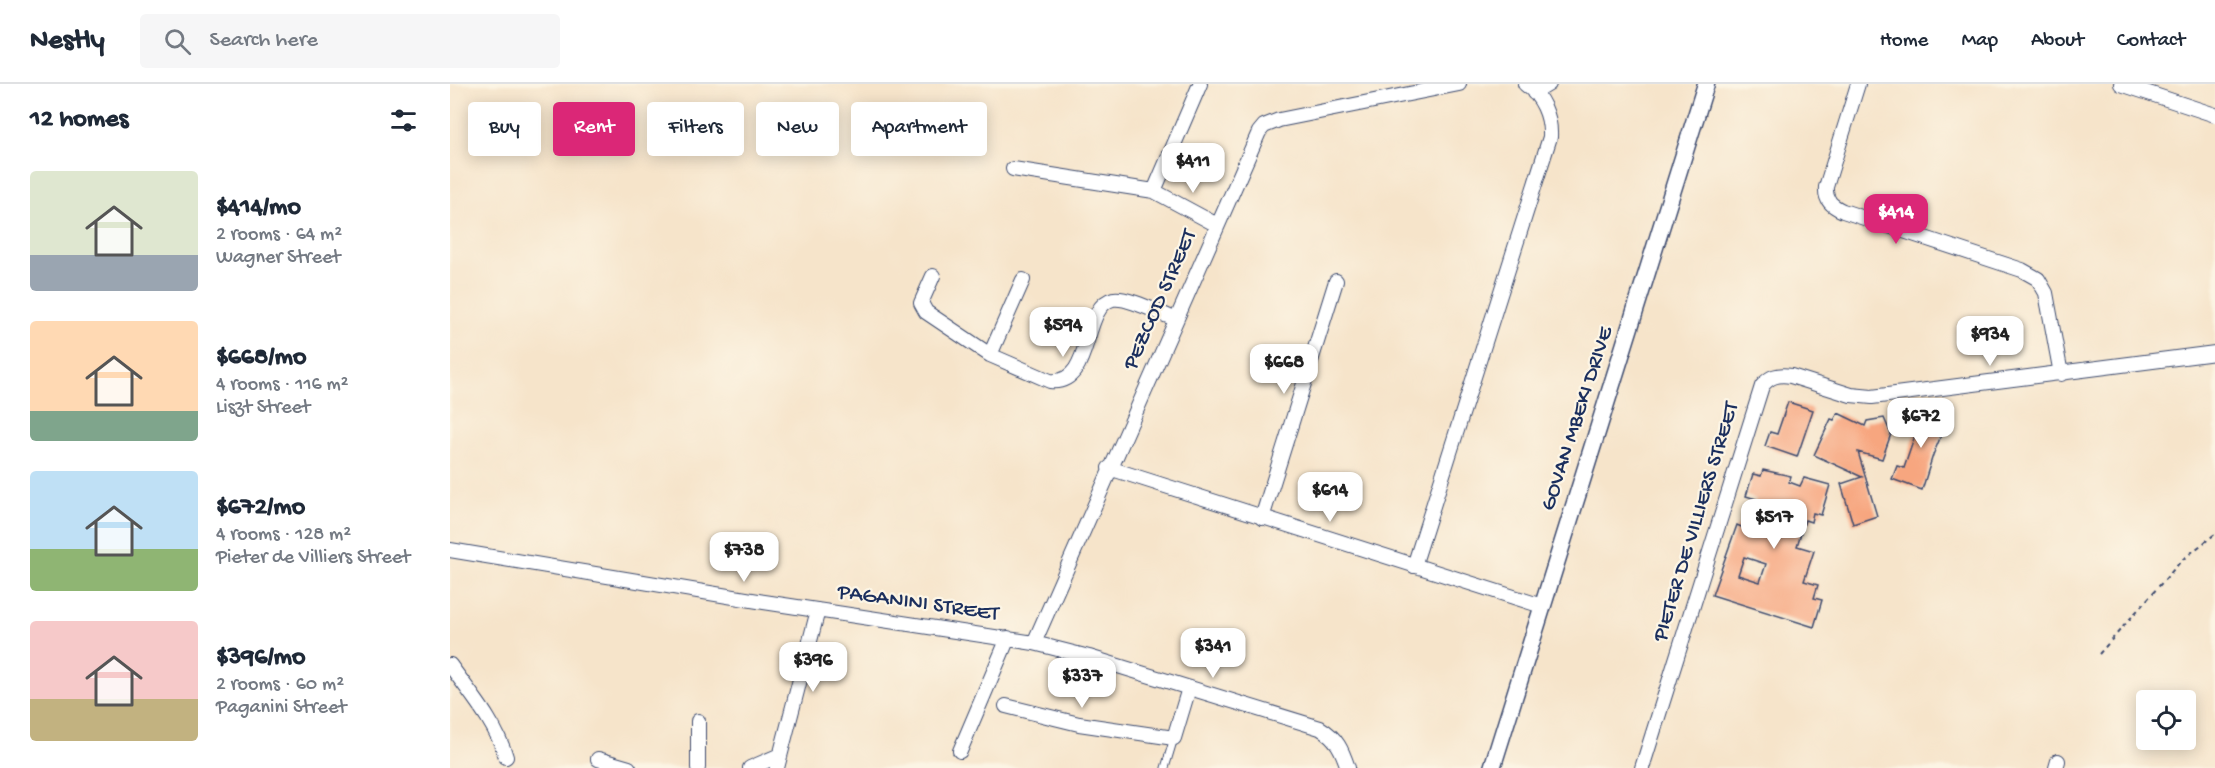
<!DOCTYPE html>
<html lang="en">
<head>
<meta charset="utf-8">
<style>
	:root { --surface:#fff; --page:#f6f6f7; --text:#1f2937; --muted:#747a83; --line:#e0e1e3; --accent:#db2777 }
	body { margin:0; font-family:"Gochi Hand",sans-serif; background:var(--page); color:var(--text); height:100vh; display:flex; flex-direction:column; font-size:22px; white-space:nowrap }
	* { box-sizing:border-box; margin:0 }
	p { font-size:20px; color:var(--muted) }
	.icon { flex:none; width:33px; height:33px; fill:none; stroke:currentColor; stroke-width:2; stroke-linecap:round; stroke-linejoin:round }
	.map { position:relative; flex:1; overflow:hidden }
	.drawer { display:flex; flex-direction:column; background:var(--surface); width:450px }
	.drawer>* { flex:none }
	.banner { position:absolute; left:18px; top:18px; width:570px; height:54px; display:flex; gap:12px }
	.buttons { position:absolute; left:1686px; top:606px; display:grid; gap:12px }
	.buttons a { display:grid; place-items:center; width:60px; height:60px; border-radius:6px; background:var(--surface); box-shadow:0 3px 15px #0003; font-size:30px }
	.price { position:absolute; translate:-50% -51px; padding:0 14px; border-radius:12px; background:#fff; color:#222; font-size:20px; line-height:39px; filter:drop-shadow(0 2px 3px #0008) }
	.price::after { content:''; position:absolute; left:50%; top:36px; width:18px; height:14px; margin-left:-9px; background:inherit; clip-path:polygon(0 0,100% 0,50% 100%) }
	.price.active { background:var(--accent); color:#fff }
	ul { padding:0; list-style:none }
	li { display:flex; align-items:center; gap:18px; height:150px; padding:0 30px }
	li span { display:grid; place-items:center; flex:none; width:168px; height:120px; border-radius:6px; color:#555 }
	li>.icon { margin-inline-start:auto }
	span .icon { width:72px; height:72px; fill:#fffc; stroke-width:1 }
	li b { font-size:26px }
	h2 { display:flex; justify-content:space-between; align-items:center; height:72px; padding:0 30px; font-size:26px }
	.chip { padding:0 21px; border-radius:6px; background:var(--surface); box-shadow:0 3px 15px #0003; font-size:21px; line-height:54px }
	.chip.active { background:var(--accent); color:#fff }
	header { display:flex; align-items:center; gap:36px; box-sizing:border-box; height:84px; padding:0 30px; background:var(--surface); border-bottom:2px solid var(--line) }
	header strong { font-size:28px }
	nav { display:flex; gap:33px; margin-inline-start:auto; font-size:21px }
	.search { width:420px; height:54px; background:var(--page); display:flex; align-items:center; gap:15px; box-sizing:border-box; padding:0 21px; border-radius:6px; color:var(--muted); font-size:22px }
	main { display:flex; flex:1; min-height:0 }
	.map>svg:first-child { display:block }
	.building { fill:#f7a67f; fill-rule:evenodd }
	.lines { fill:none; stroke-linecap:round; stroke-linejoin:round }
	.service-casing { stroke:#3c4a6e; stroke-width:9 }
	.minor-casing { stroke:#3c4a6e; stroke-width:16 }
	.tertiary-casing { stroke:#3c4a6e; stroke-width:19 }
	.path { stroke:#3c4a6e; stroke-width:2; stroke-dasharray:4.5 4.5; stroke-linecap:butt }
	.service { stroke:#fff; stroke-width:7 }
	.minor { stroke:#fff; stroke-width:14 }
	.tertiary { stroke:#fff; stroke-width:16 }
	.labels { text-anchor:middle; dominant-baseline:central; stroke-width:4.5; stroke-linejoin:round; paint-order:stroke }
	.street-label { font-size:22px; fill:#1b2f5e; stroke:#fcf5e5 }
</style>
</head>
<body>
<header>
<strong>Nestly</strong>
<div class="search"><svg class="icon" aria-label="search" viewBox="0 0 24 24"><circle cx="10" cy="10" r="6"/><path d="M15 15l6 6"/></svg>Search here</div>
<nav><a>Home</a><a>Map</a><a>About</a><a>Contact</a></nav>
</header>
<main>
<section class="drawer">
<h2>12 homes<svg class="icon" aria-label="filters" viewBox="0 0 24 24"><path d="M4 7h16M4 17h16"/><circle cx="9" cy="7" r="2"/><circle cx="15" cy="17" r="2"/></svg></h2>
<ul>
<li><span style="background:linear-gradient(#dfe7d0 70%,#9aa5b1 0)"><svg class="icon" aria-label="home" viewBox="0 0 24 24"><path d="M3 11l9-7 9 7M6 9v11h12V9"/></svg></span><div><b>$414/mo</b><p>2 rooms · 64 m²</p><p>Wagner Street</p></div></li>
<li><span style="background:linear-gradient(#ffd9b3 75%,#7fa58c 0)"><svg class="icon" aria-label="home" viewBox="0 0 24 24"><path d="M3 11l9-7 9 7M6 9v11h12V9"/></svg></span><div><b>$668/mo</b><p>4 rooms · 116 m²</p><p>Liszt Street</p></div></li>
<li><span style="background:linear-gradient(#bfe0f5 65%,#8fb573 0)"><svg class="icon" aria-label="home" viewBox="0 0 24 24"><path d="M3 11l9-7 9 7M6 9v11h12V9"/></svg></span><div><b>$672/mo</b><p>4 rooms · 128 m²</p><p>Pieter de Villiers Street</p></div></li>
<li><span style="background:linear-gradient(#f6c9c9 65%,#c2b280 0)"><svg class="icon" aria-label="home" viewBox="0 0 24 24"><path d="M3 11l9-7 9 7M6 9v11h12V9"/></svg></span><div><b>$396/mo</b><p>2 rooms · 60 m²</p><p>Paganini Street</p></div></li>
</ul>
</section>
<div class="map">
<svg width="1765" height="684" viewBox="0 0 1765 684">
	<rect width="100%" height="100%" fill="#fcf5e5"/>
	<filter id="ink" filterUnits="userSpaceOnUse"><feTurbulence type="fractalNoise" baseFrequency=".0167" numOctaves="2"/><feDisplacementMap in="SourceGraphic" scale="12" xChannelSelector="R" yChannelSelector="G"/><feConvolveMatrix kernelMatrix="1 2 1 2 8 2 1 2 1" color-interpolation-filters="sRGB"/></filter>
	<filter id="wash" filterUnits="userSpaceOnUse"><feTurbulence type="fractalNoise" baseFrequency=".008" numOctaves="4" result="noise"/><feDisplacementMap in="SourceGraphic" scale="24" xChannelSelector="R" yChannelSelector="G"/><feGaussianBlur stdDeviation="1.35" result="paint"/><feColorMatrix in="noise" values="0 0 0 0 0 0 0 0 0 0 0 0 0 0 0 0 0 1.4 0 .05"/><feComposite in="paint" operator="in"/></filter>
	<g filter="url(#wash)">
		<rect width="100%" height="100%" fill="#f6e4ca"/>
		<g id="blocks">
			<!-- building -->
			<path class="building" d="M1338,318l25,8 -16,47 -32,-11 5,-14 7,2z
				M1468,324l30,11 -15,36 -11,35 -30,-11 5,-13 7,2 15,-44 -6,-3z
				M1388,329l27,13 2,-5 17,-3 7,16 -9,25 -24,-7 19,64 -24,8 -12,-40 21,-7 -48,-22 17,-36 3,1z
				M1313,386l28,6 -2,6 11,4 4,-8 26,7 -9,30 -8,-2 -2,9 -6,-2 -8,26 17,5 -10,30 14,4 -4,13 8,2 -8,27 -102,-32 25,-70 9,4 10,-30 -10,-3 7,-22 8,2zM1294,473l22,7 -6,18 -22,-7z"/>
		</g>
	</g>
	<g filter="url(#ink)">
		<use href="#blocks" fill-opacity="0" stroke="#3c4a6e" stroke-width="1.5"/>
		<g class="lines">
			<defs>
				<path id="service" d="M715,684l9,-30"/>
				<path id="minor" d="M1408,0l-32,103c-1,14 6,19 17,24l179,59 16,9 8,14 15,81
					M1671,0l94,31
					M1084,9l15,-9
					M563,85l141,22 63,34
					M704,107l46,-107
					M483,192l-12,27 5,9 64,43 60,26c44,5 31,-75 63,-82 14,-3 48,15 62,20
					M540,271l33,-75
					M659,384l433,138
					M812,434l74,-237
					M0,466l314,52 270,41 55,14 231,71c17,10 22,22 28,40
					M964,482l136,-429c1,-21 -8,-41 -25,-53
					M584,559l225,-511 5,-6 15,-6 180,-36
					M0,581c20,28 46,58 56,92
					M556,622l73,18 95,14 15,-50
					M248,637v47
					M510,667l48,-113
					M148,675l31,9
					M300,684l30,-13
					M327,684l41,-158
					M1192,684l120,-382c8,-10 16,-12 29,-10l60,19 21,2 343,-44
					M1606,684l2,-7"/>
				<path id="tertiary" d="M1042,684l214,-684"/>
			</defs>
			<!-- service casing -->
			<use href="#service" class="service-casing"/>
			<!-- minor casing -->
			<use href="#minor" class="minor-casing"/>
			<!-- tertiary casing -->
			<use href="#tertiary" class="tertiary-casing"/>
			<!-- path -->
			<path class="path" d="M1649,570l83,-94 33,-26"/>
			<!-- service -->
			<use href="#service" class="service"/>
			<!-- minor -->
			<use href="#minor" class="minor"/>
			<!-- tertiary -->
			<use href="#tertiary" class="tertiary"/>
		</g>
	</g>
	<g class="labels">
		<!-- street labels -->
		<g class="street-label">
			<text transform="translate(711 216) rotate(-66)">PEZCOD STREET</text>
			<text transform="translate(1128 335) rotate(-72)">GOVAN MBEKI DRIVE</text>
			<text transform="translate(1247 438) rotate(-73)">PIETER DE VILLIERS STREET</text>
			<text transform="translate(468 520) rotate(8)">PAGANINI STREET</text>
		</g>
	</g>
</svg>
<div class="buttons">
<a><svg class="icon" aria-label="locate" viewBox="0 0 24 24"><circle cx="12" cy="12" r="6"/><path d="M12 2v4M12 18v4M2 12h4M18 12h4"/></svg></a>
</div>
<b class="price" style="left:743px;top:110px">$411</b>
<b class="price active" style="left:1446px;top:161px">$414</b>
<b class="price" style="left:613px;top:274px">$594</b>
<b class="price" style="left:1540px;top:283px">$934</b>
<b class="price" style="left:834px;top:311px">$668</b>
<b class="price" style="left:1471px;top:365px">$672</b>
<b class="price" style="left:880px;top:439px">$614</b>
<b class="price" style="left:1324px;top:466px">$517</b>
<b class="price" style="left:294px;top:499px">$738</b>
<b class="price" style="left:763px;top:595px">$341</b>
<b class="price" style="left:363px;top:609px">$396</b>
<b class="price" style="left:632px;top:625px">$337</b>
<div class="banner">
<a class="chip">Buy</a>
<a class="chip active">Rent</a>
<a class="chip">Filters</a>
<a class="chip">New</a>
<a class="chip">Apartment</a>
</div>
</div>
</main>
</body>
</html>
